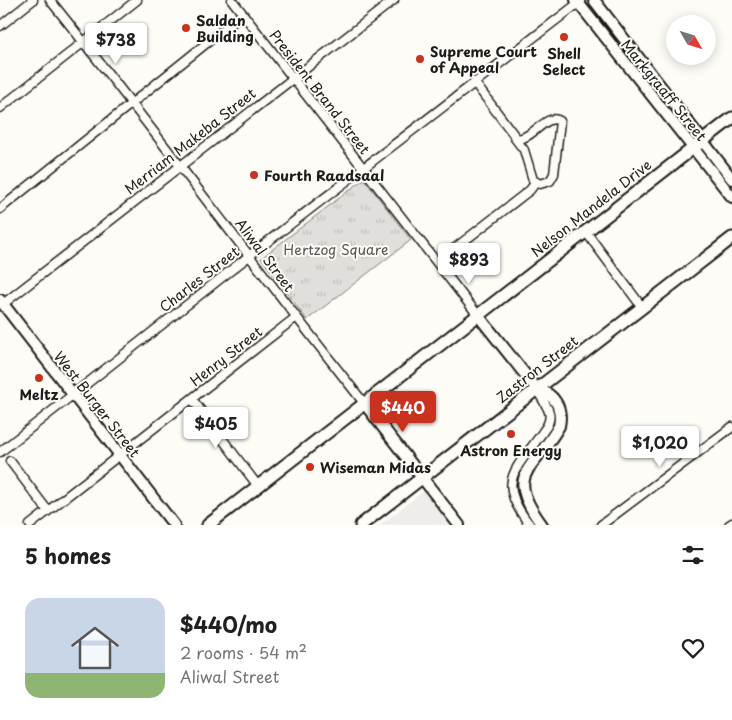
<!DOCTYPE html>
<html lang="en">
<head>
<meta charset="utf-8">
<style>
	:root { --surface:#fff; --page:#f6f6f6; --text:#202124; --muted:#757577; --line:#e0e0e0; --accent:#c8321e }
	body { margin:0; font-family:"Playpen Sans",sans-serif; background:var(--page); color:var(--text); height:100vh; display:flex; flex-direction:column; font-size:19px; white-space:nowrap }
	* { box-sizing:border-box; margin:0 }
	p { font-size:16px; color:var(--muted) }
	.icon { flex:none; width:28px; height:28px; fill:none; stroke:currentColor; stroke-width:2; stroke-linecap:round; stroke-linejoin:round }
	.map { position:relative; height:525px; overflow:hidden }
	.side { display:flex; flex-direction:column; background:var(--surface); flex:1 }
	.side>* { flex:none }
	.needle { width:32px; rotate:129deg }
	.fabs { position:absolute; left:666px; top:15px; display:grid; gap:10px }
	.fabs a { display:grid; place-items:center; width:50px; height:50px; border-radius:50%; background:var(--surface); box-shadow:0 2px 12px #0003; font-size:25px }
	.price { position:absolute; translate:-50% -42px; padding:0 11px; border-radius:5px; background:#fff; color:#222; font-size:16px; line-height:32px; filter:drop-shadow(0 1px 2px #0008) }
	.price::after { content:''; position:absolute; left:50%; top:30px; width:15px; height:11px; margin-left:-8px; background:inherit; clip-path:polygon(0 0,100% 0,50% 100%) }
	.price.current { background:var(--accent); color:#fff }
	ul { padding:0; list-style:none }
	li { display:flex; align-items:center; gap:15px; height:125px; padding:0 25px }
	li+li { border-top:1px solid var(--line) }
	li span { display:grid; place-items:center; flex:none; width:140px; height:100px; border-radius:15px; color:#555 }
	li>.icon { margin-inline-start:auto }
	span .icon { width:60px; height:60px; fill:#fffc; stroke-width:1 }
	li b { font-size:21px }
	h2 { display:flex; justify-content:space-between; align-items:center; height:60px; padding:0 25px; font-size:21px }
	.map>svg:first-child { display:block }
	.built { fill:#eeede9 }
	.park { fill:url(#park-tufts); stroke:#7e7e7c }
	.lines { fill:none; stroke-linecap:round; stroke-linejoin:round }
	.minor-casing { stroke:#1c1c1c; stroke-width:11 }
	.major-casing { stroke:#1c1c1c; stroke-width:14 }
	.highway-casing { stroke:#1c1c1c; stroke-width:15 }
	.minor { stroke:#fdfcf7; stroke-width:8 }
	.major { stroke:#fdfcf7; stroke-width:10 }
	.highway { stroke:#fdfcf7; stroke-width:11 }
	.poi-dot { fill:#c8321e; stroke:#fdfcf7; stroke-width:2 }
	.labels { text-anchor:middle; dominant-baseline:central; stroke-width:4; stroke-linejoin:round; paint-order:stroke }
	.poi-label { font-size:14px; font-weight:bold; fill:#1c1c1c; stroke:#fdfcf7; text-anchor:start }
	.street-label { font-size:14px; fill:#1c1c1c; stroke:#fdfcf7 }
	.park-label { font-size:14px; fill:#575655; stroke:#fdfcf7 }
</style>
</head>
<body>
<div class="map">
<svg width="732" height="525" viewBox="0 0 732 525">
	<defs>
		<pattern id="park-tufts" width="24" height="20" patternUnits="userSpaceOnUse" patternTransform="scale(1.25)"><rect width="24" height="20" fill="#e0dfdb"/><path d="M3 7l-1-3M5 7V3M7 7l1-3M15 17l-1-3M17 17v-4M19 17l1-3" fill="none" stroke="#c0bfbb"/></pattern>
	</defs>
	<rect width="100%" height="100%" fill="#fdfcf7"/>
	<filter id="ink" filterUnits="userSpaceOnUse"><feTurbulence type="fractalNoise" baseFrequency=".02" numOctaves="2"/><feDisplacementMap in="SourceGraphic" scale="10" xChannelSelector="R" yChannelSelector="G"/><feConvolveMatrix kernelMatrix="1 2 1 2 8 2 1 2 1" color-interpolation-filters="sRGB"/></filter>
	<g filter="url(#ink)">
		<!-- built -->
		<path class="built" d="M425,490l27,35h-72z"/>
		<!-- park -->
		<path class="park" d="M364,179l47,61 -104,80 -46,-62z"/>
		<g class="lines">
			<defs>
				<path id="minor" d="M50,0c107,133 208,270 314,403
					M232,0l245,314
					M0,26l33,-26
					M474,82l43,57c16,0 30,-27 43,-18l-6,53 -4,7 -10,3 -7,-4 -9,-30 -10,-13
					M0,108l137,-108
					M0,209l243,-195
					M586,232l56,75
					M437,262l93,-72 6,-8
					M3,304l391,-304
					M192,399l66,87
					M0,452l249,-196 332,-255
					M10,461l38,50
					M30,525l265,-207
					M530,525c-37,-46 -12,-56 14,-95 4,-5 7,-11 5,-18 -2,-7 -9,-16 -13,-24
					M601,525l131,-98
					M729,525l3,-2"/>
				<path id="major" d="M576,0l156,197
					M594,0l138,179
					M0,300l174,225
					M477,314l59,74c18,6 27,19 23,38 -26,46 -56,46 -17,99
					M364,403l95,122"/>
				<path id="highway" d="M208,525l524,-407
					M361,525l371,-287"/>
			</defs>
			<!-- minor casing -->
			<use href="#minor" class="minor-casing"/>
			<!-- major casing -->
			<use href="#major" class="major-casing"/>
			<!-- highway casing -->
			<use href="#highway" class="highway-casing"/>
			<!-- minor -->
			<use href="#minor" class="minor"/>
			<!-- major -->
			<use href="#major" class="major"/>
			<!-- highway -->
			<use href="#highway" class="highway"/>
		</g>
	</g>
	<!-- markers -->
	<g class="poi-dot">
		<circle cx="186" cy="28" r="5"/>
		<circle cx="564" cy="37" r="5"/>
		<circle cx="420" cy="59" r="5"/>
		<circle cx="254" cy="175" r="5"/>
		<circle cx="39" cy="378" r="5"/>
		<circle cx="511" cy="434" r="5"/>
		<circle cx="310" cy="467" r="5"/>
	</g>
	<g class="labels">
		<!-- poi labels -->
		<g class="poi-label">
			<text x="196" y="20">Saldan<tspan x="196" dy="16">Building</tspan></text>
			<text x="430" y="51">Supreme Court<tspan x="430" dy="16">of Appeal</tspan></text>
			<text x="564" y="53" text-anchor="middle">Shell<tspan x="564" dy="16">Select</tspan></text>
			<text x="264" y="175">Fourth Raadsaal</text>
			<text x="39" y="394" text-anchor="middle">Meltz</text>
			<text x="511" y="450" text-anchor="middle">Astron Energy</text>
			<text x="320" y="467">Wiseman Midas</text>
		</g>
		<!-- street labels -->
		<g class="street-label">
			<text transform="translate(664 90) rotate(51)">Markgraaff Street</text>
			<text transform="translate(320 92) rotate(52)">President Brand Street</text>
			<text transform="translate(190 141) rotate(-38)">Merriam Makeba Street</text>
			<text transform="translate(591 208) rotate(-38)">Nelson Mandela Drive</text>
			<text transform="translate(265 255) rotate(53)">Aliwal Street</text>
			<text transform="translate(199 279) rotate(-38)">Charles Street</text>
			<text transform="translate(226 356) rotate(-38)">Henry Street</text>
			<text transform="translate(537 369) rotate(-38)">Zastron Street</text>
			<text transform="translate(97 404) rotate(52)">West Burger Street</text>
		</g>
		<!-- park labels -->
		<g class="park-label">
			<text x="336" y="249">Hertzog Square</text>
		</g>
	</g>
</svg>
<div class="fabs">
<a><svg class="needle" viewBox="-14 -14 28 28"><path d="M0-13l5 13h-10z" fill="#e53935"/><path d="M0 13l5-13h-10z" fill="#757577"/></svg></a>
</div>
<b class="price" style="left:116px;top:65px">$738</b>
<b class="price" style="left:469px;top:285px">$893</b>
<b class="price current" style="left:403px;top:433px">$440</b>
<b class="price" style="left:216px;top:449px">$405</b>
<b class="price" style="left:660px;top:468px">$1,020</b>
</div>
<section class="side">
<h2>5 homes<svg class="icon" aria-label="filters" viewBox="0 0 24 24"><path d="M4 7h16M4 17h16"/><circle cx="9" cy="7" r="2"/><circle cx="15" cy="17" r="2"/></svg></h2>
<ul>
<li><span style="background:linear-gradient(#c9d6e8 75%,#8fb573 0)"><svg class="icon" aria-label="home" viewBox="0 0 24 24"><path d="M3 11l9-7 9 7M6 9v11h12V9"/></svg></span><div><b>$440/mo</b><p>2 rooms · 54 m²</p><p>Aliwal Street</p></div><svg class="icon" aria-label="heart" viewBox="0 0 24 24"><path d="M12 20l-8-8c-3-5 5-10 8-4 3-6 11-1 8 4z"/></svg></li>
</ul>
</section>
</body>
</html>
